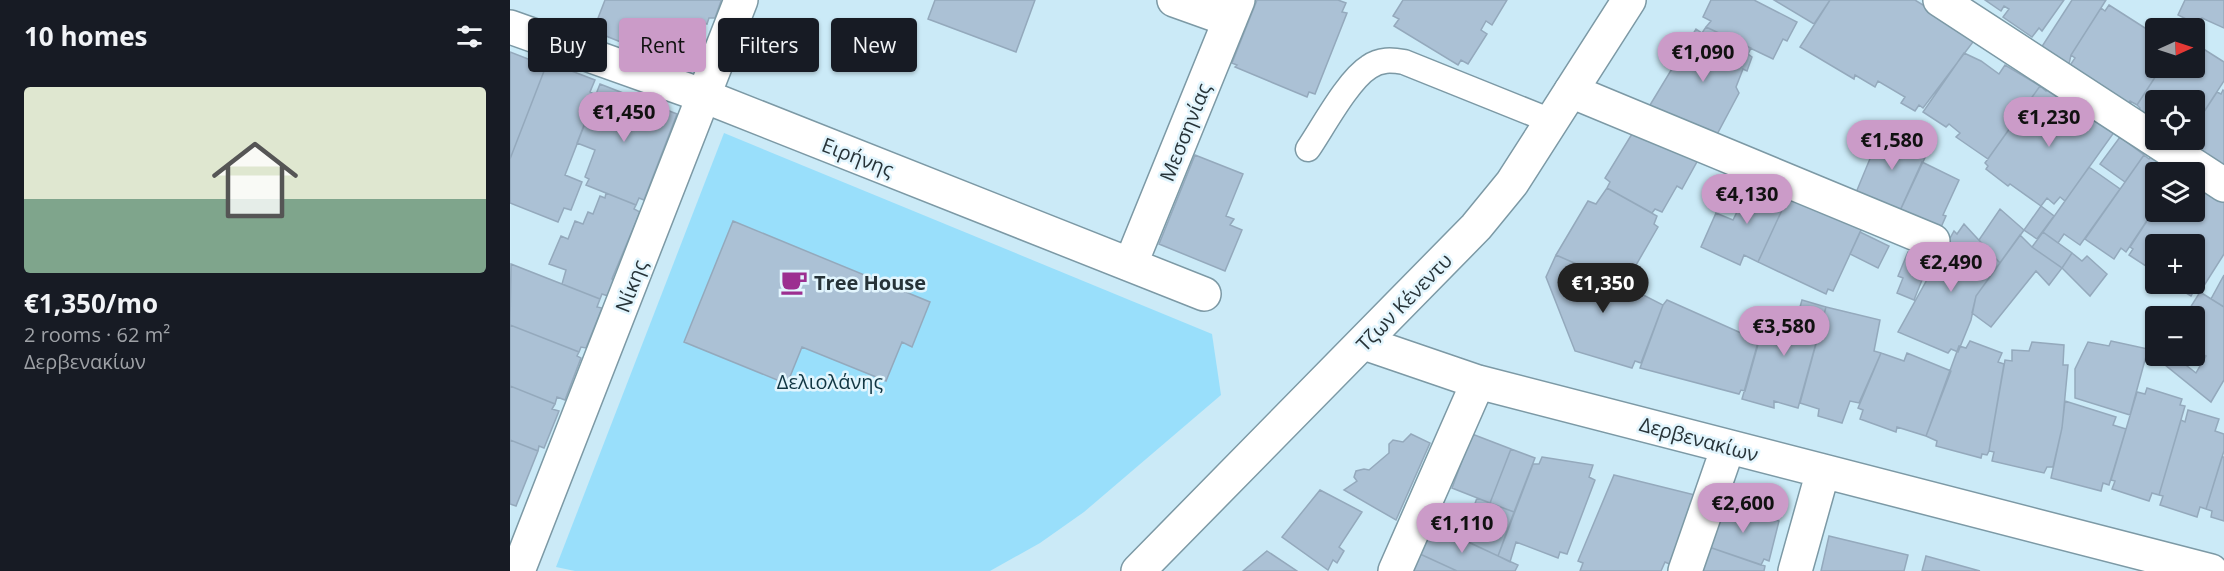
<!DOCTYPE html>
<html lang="en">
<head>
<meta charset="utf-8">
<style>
	:root { --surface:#171b24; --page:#242831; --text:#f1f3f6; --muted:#9ea1a6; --line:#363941; --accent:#cb9bc8 }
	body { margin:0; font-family:"Open Sans",sans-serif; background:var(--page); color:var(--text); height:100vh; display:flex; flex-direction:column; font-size:22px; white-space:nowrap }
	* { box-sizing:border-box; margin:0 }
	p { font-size:20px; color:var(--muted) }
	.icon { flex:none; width:33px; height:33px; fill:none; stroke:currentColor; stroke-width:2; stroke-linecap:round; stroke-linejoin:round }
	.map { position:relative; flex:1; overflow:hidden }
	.sheet { display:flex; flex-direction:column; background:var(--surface); width:510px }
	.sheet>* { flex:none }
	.top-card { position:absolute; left:18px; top:18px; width:570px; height:54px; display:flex; gap:12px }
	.needle { width:39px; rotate:87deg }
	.fabs { position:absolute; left:1635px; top:18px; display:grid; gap:12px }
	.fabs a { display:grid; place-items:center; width:60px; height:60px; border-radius:6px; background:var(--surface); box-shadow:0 2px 4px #0004; font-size:30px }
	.price { position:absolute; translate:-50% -51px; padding:0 14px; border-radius:21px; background:var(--accent); color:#111; font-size:20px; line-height:39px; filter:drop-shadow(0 2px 3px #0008) }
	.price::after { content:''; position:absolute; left:50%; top:36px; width:18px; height:14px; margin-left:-9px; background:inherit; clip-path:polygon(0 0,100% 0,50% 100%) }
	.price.active { background:#222; color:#fff }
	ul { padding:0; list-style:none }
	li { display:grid; align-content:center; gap:12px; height:318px; padding:0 24px }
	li+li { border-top:2px solid var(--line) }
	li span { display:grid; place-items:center; height:186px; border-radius:6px; color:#555 }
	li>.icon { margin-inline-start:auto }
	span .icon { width:108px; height:108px; fill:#fffc; stroke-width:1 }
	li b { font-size:26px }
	h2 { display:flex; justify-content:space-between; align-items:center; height:72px; padding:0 24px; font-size:26px }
	.chip { padding:0 21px; border-radius:6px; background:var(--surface); box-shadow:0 2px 4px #0004; font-size:21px; line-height:54px }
	.chip.active { background:var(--accent); color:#111 }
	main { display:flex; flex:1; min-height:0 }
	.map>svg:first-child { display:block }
	.green { fill:#99dffb }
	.building { fill:#abc1d5; stroke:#94a9bc; stroke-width:1.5 }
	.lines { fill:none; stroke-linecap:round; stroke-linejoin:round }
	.service-casing { stroke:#7c99a5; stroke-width:27 }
	.minor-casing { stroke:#7c99a5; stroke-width:36 }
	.tertiary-casing { stroke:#7c99a5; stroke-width:36 }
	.service { stroke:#fff; stroke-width:24 }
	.minor { stroke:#fff; stroke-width:33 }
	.tertiary { stroke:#fff; stroke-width:33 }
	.labels { text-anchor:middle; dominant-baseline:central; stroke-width:5; stroke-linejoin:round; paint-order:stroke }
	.street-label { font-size:20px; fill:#273338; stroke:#e2f5fd }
	.poi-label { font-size:20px; font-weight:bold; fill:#273338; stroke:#e2f5fd; text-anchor:start }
	.park-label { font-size:20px; fill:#113643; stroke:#e2f5fd }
</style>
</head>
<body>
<main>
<section class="sheet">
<h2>10 homes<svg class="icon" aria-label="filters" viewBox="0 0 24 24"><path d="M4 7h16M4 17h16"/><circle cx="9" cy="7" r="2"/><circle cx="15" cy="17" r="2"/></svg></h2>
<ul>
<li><span style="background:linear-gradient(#dfe7d0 60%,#7fa58c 0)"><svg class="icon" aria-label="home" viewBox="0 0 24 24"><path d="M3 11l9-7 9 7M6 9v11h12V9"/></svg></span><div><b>€1,350/mo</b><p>2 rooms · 62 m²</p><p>Δερβενακίων</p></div></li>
</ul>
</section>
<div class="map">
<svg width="1714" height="571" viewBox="0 0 1714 571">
	<rect width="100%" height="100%" fill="#cbeaf7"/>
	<!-- green -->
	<path class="green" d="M214,133l488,201 9,61 -137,117 -44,31 -50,28h-415l-19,-4z"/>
	<!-- building -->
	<path class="building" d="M95,0h116v1l-6,17h-6l-2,6 -4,-1 -8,21 4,10 -5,12 -9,2 -84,-34 2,-4 -8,-4z
		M425,0h100l-19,52 -88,-33z
		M747,0h81l8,3 -4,9 5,1 -32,81 -6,-2 -2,5 -72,-30 2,-2 -5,-2z
		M893,0h104l-15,25 -6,-4 -5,9 6,4 -19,30 -7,-4 -3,5 -64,-39 5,-7 -6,-3z
		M1201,0h43l43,22 -10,19 -4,-2 -10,20 -67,-32 5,-6 -8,-4z
		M1264,0h56l-16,24z
		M1320,0h85l61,38 -53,70 -4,-3 -4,6 -14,-8 4,-6 -27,-16 -3,6 -20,-12 -1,4 -54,-32z
		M1475,0h79l-22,31 -3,-3 -7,9 -29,-20 6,-8 -5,-3 -3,5z
		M1562,0h34l-35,55 -2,9 -28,-16z
		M1675,0h39v28l-22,-10 -4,7 -20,-10z
		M1599,5l47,30v33h5l-24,37 -7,-4 -4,7 -59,-38 8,-12 -4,-3 30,-47 4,3z
		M1196,27l45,21 -3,6 4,3 -5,14 -4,-2 -7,18 3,6 -25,47 -67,-30 49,-81 6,4z
		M1684,43l30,19v19l-30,46v-27h-38v25l-19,-12 3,-5 -3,-3 24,-37h33z
		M0,52l36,14 -36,93z
		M1454,53l17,8 18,13 6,-9 35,21 -52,73 -32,-22 4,-4 -11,-9 -3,3 -23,-15z
		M46,65l39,15 -5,12 6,3 -31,80 17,7 -11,28 -7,-2 -6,14 -48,-19v-44l36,-93 8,3z
		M90,84l77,30 -33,86 -5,-2 -3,7 -50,-20 3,-6 -4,-2 10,-27 -18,-7z
		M1530,86l6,5 3,-5 66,45 -50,70 -5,-4 -6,7 -7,-6 -6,8 -31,-22 -2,2 -22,-17 2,-3 -3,-3z
		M1713,90l1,1v78l-34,-22 2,-4 -6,-3h8v-13l23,-35 4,2z
		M1125,129l64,29 -17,31 -5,-3 -15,26 -7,-3 -3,4 -45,-25 3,-6 -5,-4z
		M1371,132l22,10 5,-10 22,15 -32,68 -43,-20z
		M1610,137l24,18 -19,27 -25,-18z
		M1643,153l21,16 -2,3h-16v35l-30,45 -5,-4 -7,11 -29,-20 59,-84 5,4z
		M685,155l48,19 -17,42 8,3 -4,6 12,5 -17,41 -66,-27z
		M1412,162l37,18 -16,35 3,1 -8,18 -40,-19z
		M1579,167l31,22 -40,56 -16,-11 -6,9 -15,-11z
		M1244,177l34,20 -30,65 -14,-7 -4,10 -39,-18 15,-34 17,7z
		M1684,183l30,19v52l-24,38 -5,-3 -4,7 -20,-12h23v-40h-38l-1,28 -26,-17 4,-6 -3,-2 26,-40v5h38z
		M1097,188l50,28 -3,8 4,3 -30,52 -6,-4 -4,7 -62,-27 32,-54 8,3z
		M96,193l30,12 -2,4 6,3 -28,67 2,1 -6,16 -6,-2 -2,5 -38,-15 4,-14 -17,-6 12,-28 7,3 7,-18 8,3 5,-12 5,2 7,-18 5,2z
		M1278,197l76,27 -31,67 -5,-2 -2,5 -68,-32z
		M1531,206l13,10 -17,23 -13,-9z
		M1490,209l24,21 -24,33 -21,-23z
		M223,221l197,81 -18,45 -10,-5 -16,39 -84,-34 -15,37 -103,-42z
		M1454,224l36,39 -24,33 -5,24 -13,32 -7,-3 -3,4 -50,-21 56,-101 3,3z
		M1350,232l29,14 -11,22 -28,-14z
		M1533,232l29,21 -10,15 -30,-21z
		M1510,235l12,12 30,21 -13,17 -13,-14 -45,56 -19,-14 4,-17z
		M1398,252l22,8 -16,40 -17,-7 6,-15 -5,-2z
		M1562,253l10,8 5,-5 20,18 -17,22 -28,-28z
		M1046,255l62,27 45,23 -22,58 -6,-2 -3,7 -57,-17 -29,-74z
		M1,264l89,35 -3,8 5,1 -16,40 -5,-1 -2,5 -69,-27z
		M1714,275v32l-13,-8z
		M1690,292l24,15v73l-13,22 -52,-42 3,-4h20l2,1 -2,5 14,11 10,-17 -12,-7v-33h-9z
		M1157,300l92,41 -14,50 -4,-1 -2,4 -99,-26 23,-63z
		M1292,300l24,7 -28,101 -24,-7v7l-32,-9 24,-85 30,7z
		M1316,307l54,13 -6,31 7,2 -22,50 -9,-2 -8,22 -24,-7 1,-7 -19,-6z
		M0,325l69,27 -2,4 4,2 -16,42 -8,-3 -2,7 -45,-18z
		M1460,341l32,12 -4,9 6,2 -15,87 -2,4 -5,-1 -1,4 -45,-12 1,-5 -11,-5 33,-90 7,2z
		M1601,341l37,8 -18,66 -55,-17v-29l13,-27 21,4z
		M1522,342l32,3 -1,20h5l-6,63 -9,39h-6l-3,6 -52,-12 2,-9 -5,-1 16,-91 7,1v-11l17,1z
		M1371,353l23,8 3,-8 44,18 -25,65 -29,-9 -1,5 -36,-13 3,-9 -5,-2z
		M0,386l45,18 -3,5 7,2 -15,37 -5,-2 -1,5 -28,-11z
		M1637,388l35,11 -2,6 5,1 -26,89 -7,-2 -3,8 -37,-12 3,-8 -4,-1 26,-88 8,2z
		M1555,401l51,16 -3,8 13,4 -17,56 -6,-2 -2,8 -50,-13 11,-50z
		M1678,410l31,9 -4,12 9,3v17l-18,58 -6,-2 -3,10 -37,-12 3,-9 -4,-1 22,-75 4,2z
		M901,434l19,9 -34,77 -52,-30 13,-9 -3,-4 2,-6 8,-2 5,1 20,-17v-9l4,-4 10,2z
		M962,434l39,15 -21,54 -38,-15z
		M0,440l28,11 -22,55 -6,-2z
		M1001,449l24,9 -21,54 -24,-9z
		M1032,457l51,8 -4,12 6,3 -28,74 -7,-2 -2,6 -42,-16 -6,20 -12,-6 35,-92h6z
		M1712,457h2v64l-13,-4 1,-6 -6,-2z
		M1104,475l85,21 -25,70 -9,-4 -4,9h-81l3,-8 -5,-2z
		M810,490l42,22 -23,35 5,4 -7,12 -4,-3 -5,10 -46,-33z
		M967,498l37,14 -16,44 -36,-17z
		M1210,503l59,18 -10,40 -5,-2 -3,6 -55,-19z
		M923,526l85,39 -3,6h-58l-37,-17z
		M1319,536l79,19 -4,16h-83z
		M1196,546l59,20 -1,5h-67z
		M757,551l30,20h-54z
		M910,554l37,17h-45z
		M1416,556l54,15h-58z"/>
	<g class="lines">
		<defs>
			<path id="service" d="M798,149c15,-22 40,-69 61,-82 11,-8 23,-7 35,-5l147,59"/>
			<path id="minor" d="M664,0l56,20
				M1430,0l284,185
				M0,27l194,69 500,198
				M1061,91l362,150
				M621,263l107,-263
				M854,343l114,39 733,189
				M8,571l223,-571
				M885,571l83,-189
				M1175,571l43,-124
				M1285,571l28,-100"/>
			<path id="tertiary" d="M628,571l338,-344 36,-44 117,-183"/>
		</defs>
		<!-- service casing -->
		<use href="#service" class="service-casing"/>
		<!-- minor casing -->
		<use href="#minor" class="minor-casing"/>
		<!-- tertiary casing -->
		<use href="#tertiary" class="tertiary-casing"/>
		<!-- service -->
		<use href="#service" class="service"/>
		<!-- minor -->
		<use href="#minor" class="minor"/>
		<!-- tertiary -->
		<use href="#tertiary" class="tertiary"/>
	</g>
	<!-- icons -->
	<defs>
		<symbol id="cafe-bare" viewBox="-9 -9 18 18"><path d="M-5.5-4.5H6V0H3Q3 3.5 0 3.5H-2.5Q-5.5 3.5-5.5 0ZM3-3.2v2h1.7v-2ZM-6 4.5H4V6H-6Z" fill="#9c2f90" stroke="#e2f5fd" stroke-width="2.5" paint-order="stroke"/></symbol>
	</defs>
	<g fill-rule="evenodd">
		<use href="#cafe-bare" x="265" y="263" width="38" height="38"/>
	</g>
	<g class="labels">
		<!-- street labels -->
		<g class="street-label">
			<text transform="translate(675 132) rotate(-68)">Μεσσηνίας</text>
			<text transform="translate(348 157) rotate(21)">Ειρήνης</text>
			<text transform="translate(121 286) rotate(-69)">Νίκης</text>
			<text transform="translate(894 302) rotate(-46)">Τζων Κένεντυ</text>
			<text transform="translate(1189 439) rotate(15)">Δερβενακίων</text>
		</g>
		<!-- poi labels -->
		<g class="poi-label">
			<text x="304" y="282">Tree House</text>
		</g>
		<!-- park labels -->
		<g class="park-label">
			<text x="320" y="381">Δελιολάνης</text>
		</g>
	</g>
</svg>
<div class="fabs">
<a><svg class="needle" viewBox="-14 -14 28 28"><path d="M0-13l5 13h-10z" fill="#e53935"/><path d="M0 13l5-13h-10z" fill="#9ea1a6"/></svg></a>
<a><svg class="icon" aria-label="locate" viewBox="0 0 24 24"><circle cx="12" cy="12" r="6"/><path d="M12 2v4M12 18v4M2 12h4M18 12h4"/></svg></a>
<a><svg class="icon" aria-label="layers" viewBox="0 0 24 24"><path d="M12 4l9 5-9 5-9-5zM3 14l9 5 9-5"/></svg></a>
<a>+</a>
<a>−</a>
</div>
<b class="price" style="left:1193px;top:83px">€1,090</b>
<b class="price" style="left:114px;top:143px">€1,450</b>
<b class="price" style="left:1539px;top:148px">€1,230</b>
<b class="price" style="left:1382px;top:171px">€1,580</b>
<b class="price" style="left:1237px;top:225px">€4,130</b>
<b class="price" style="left:1441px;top:293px">€2,490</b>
<b class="price active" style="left:1093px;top:314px">€1,350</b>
<b class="price" style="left:1274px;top:357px">€3,580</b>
<b class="price" style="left:1233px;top:534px">€2,600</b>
<b class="price" style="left:952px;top:554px">€1,110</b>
<div class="top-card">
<a class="chip">Buy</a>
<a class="chip active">Rent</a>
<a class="chip">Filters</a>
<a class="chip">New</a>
</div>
</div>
</main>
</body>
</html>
